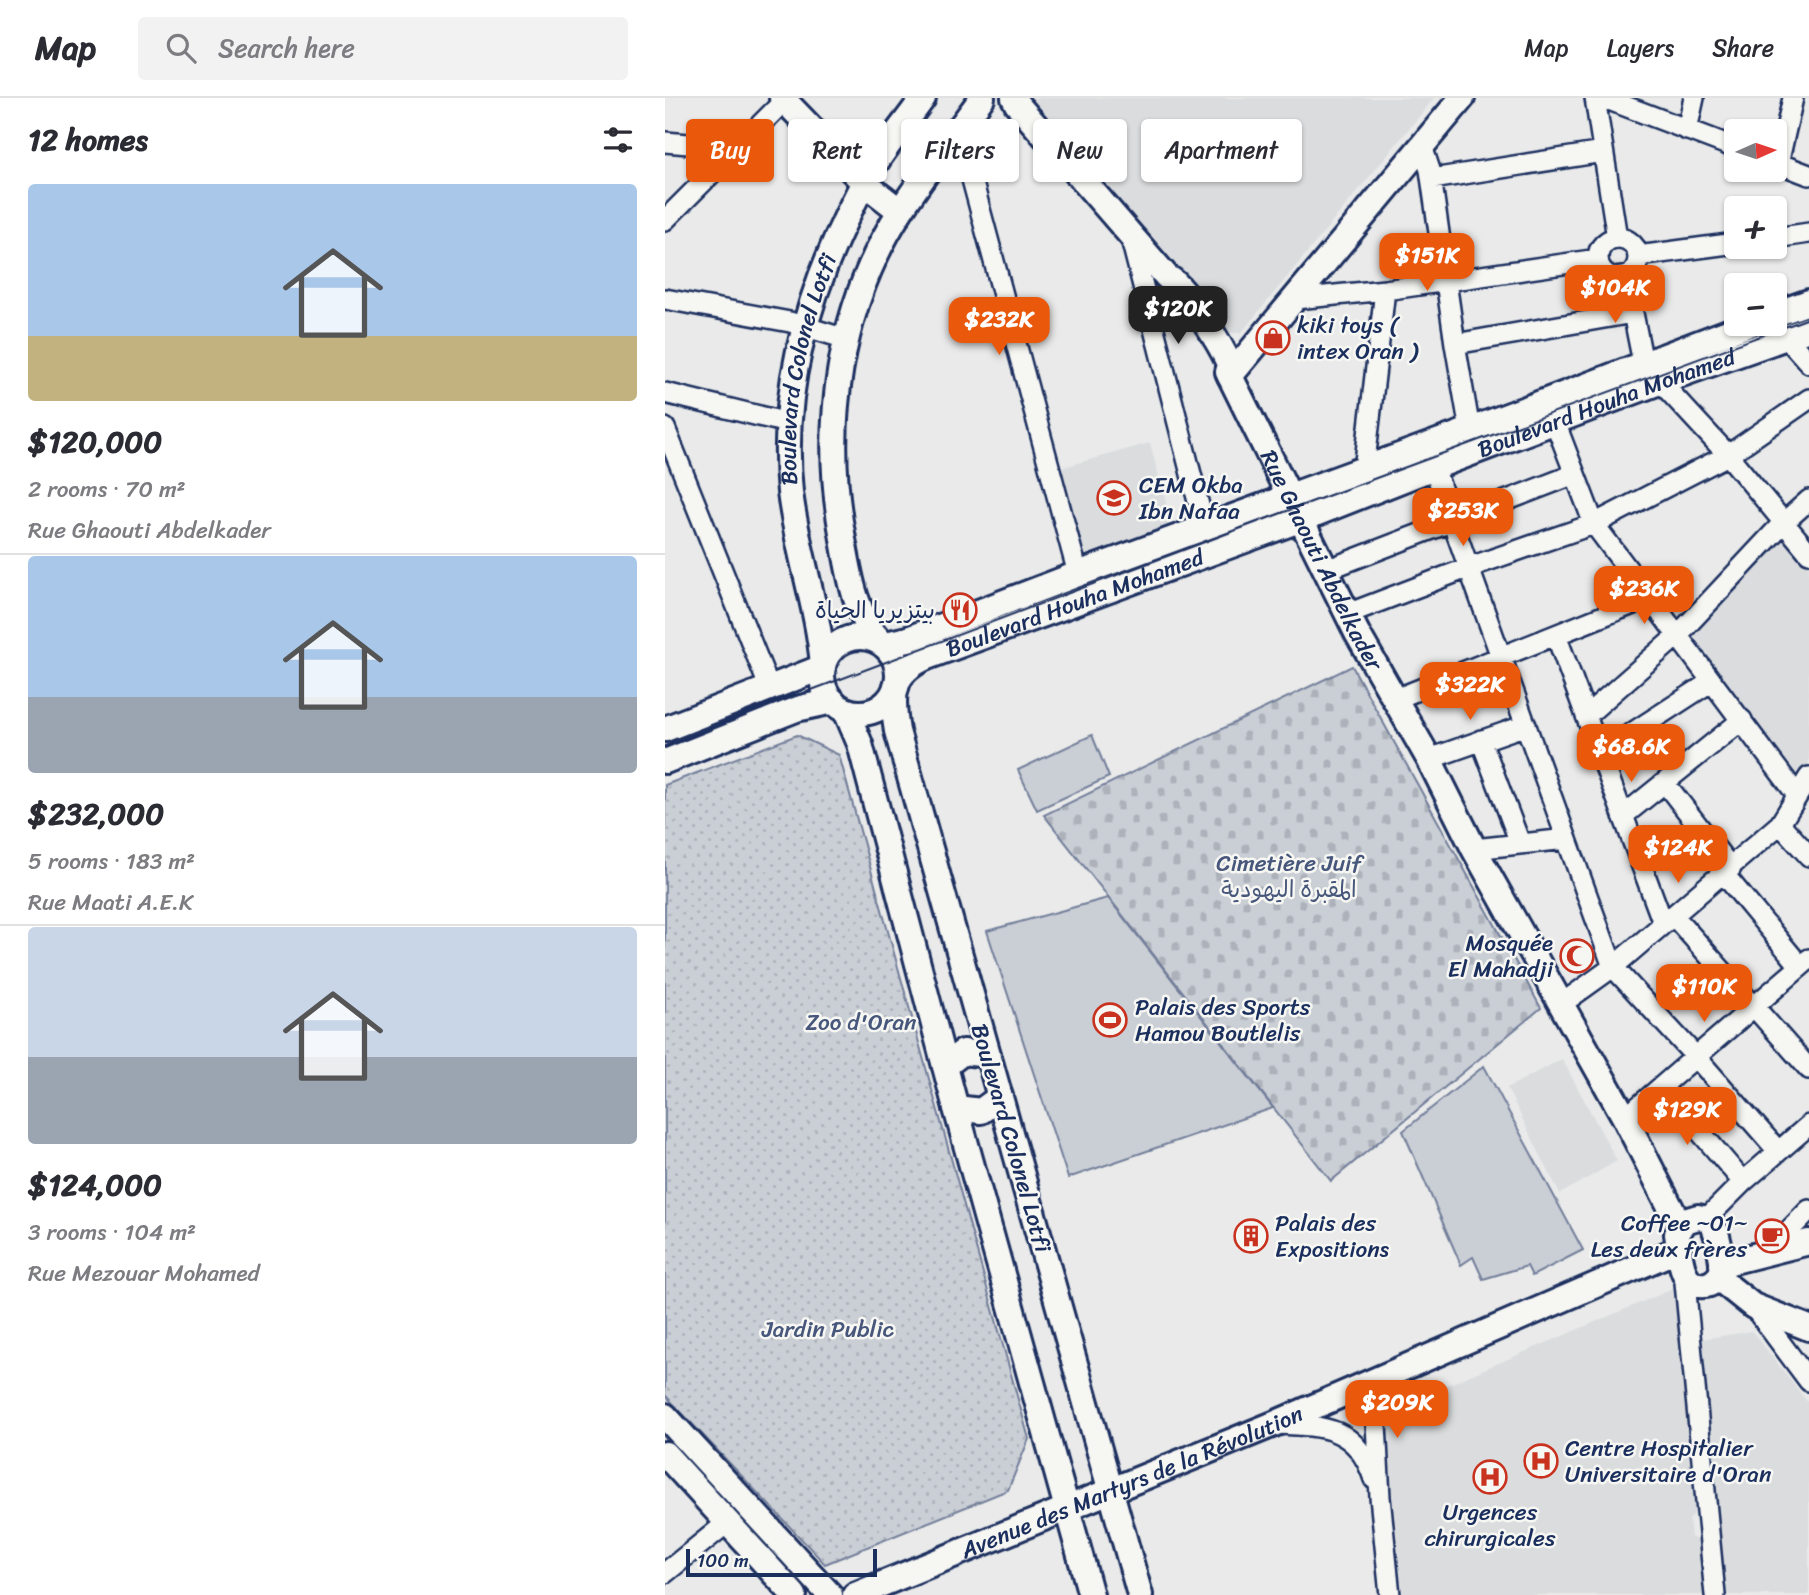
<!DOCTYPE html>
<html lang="en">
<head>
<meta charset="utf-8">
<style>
	:root { --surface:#fff; --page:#f2f2f3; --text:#2b2b33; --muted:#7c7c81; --line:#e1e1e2; --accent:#ea580c }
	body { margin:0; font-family:Sriracha,"Playpen Sans Arabic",sans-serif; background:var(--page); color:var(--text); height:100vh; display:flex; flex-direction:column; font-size:26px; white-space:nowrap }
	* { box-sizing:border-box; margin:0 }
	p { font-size:23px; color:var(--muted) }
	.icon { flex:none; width:38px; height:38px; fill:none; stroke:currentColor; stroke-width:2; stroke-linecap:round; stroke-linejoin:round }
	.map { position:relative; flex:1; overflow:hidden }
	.sheet { display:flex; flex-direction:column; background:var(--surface); width:665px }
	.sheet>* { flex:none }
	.top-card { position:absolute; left:21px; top:21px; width:665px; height:63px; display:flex; gap:14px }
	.needle { width:46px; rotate:87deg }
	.tools { position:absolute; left:1059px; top:21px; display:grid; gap:14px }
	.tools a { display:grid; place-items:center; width:63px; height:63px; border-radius:7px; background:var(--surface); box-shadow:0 2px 5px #0004; font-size:35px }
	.scale { position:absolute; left:21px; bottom:18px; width:191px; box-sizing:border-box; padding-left:7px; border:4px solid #1b2f5e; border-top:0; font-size:19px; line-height:24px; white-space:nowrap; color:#1b2f5e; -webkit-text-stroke:5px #f6f6f2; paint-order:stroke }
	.price { position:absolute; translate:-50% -60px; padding:0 16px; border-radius:14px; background:var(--accent); color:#fff; font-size:23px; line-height:46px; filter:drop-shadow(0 2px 4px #0008) }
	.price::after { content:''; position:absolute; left:50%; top:42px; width:21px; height:16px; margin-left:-10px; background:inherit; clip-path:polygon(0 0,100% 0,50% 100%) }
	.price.on { background:#222; color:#fff }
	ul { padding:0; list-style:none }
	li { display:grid; align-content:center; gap:14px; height:371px; padding:0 28px }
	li+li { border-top:2px solid var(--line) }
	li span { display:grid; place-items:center; height:217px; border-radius:7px; color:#555 }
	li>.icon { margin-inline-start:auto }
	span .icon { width:126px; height:126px; fill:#fffc; stroke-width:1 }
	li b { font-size:30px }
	h2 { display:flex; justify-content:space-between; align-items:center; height:84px; padding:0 28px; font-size:30px }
	.chip { padding:0 24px; border-radius:7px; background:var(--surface); box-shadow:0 2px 5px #0004; font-size:24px; line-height:63px }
	.chip.on { background:var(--accent); color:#fff }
	header { display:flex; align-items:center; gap:42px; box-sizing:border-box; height:98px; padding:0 35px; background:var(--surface); border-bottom:2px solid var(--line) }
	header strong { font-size:33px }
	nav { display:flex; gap:38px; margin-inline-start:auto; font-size:24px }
	.search { width:490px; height:63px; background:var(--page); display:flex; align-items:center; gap:18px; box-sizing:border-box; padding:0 24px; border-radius:7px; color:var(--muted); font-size:26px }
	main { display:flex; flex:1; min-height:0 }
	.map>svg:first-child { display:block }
	.built { fill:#dadcde }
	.green { fill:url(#green-dots); stroke:#727e9a; stroke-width:2 }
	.cemetery { fill:url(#cemetery-stones); stroke:#727e9a; stroke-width:2 }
	.pitch { fill:#caced5; stroke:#727e9a; stroke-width:2 }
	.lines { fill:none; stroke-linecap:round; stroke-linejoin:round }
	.minor-casing { stroke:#1b2f5e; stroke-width:24 }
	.major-casing { stroke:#1b2f5e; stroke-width:30 }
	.minor { stroke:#f6f6f2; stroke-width:19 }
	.major { stroke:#f6f6f2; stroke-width:24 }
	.tram { stroke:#1b2f5e; stroke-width:2 }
	.labels { text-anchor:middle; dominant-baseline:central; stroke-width:5; stroke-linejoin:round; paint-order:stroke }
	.poi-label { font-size:23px; fill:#1b2f5e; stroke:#f6f6f2; text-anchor:start }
	.street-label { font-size:23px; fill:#1b2f5e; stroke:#f6f6f2 }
	.park-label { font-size:23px; fill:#47577c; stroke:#f6f6f2 }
</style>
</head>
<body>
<header>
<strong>Map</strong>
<div class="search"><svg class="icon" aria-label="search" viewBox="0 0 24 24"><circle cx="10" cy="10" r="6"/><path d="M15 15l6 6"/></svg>Search here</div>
<nav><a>Map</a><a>Layers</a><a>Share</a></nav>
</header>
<main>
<section class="sheet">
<h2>12 homes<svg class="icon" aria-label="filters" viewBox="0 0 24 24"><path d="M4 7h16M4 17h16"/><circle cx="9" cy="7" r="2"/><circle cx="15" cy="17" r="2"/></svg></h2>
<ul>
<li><span style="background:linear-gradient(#a9c7e8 70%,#c2b280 0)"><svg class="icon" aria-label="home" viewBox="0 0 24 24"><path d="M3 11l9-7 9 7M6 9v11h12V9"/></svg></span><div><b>$120,000</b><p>2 rooms · 70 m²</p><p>Rue Ghaouti Abdelkader</p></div></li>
<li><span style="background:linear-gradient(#a9c7e8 65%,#9aa5b1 0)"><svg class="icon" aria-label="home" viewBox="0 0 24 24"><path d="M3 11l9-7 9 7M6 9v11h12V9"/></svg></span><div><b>$232,000</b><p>5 rooms · 183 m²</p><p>Rue Maati A.E.K</p></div></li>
<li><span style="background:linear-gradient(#c9d6e8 60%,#9aa5b1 0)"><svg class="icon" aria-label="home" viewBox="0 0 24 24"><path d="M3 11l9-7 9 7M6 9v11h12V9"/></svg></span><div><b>$124,000</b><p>3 rooms · 104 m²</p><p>Rue Mezouar Mohamed</p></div></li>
</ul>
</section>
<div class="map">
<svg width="1144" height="1497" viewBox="0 0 1144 1497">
	<defs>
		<pattern id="green-dots" width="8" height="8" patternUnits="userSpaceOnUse" patternTransform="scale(1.75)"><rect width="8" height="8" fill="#caced5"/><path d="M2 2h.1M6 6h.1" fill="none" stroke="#adb1b9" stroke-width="1.8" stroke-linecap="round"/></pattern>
		<pattern id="cemetery-stones" width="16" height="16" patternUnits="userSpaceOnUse" patternTransform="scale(1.75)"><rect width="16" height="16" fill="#caced5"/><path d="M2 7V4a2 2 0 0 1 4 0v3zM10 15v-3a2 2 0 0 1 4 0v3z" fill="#adb1b9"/></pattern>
	</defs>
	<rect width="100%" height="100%" fill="#e9eae9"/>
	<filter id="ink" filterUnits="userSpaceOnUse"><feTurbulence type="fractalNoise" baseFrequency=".0143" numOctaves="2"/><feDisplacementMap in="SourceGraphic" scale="14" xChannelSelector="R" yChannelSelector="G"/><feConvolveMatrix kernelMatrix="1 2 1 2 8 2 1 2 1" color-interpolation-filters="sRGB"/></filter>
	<g filter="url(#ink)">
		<!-- built -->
		<path class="built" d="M365,0h404l-193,235h-11z
			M485,345l22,83 -92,35 -23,-92z
			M1117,426l27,29v224l-12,18 -120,-159z
			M897,961l55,102 -57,33 -53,-106z
			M1010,1190l22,222 -8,10 2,17 12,7 4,51h-304l-19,-183z
			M1087,1233l57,73v191h-85l-27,-255z"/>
		<!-- green -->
		<path class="green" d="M132,637l42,20 190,684 -21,51 -183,74 -160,-169v-610z"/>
		<!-- cemetery -->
		<path class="cemetery" d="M687,568l189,342 -210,173 -287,-366z"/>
		<!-- pitch -->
		<path class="pitch" d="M427,637l17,42 -72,33 -19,-40z
			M443,800l165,210 -205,70 -81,-247z
			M819,968l99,184 -51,26 -5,-10 -44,13 -10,-22 -12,8 -58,-134z"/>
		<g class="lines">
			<defs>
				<path id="minor" d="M930,0l22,140
					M939,0l132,50
					M1022,32l7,-32
					M294,33l119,443
					M0,44l71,6
					M757,48l8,24 25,174 15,86
					M1110,64l34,13
					M1113,66l15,-66
					M767,81l171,-27
					M0,122l122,-122
					M465,137l75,294
					M1110,140l34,-5
					M933 160a20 20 0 1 1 40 0a20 20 0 1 1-40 0Z
					M973,158l98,-13
					M956,179l12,36 10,50 85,92 81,98
					M0,201l125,23 56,17
					M631,201l89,-9 213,-31
					M1121,239l23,26
					M790,246l178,-31
					M0,295l123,30
					M890,324l39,102 203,271
					M0,330l105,261
					M769,369l18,54 161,446 83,90 82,94
					M699,372l21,-180
					M661,472l249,-96
					M682,516l123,-47 124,-43 134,-69 81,-56
					M891,537l107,288
					M728,602l255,-102
					M922,617l90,-79 105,-112 27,-24
					M816,642l39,103
					M936,655l111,-72
					M764,661l97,-34
					M1000,685l66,85
					M958,718l119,-96
					M1115,726l29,32
					M809,751l93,-10
					M1059,776l76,92
					M1008,817l136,154
					M895,907l53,-38 167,-143 29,-47
					M997,989l81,95
					M960,1020l184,-159
					M1041,1121l37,-37 66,-57
					M1103,1154l41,-42
					M1019,1174l31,323
					M1088,1208l56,75
					M611,1326c51,2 80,3 98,55
					M0,1475l63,-51
					M725,1497l-10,-98 -5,-91 3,-12 14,-19"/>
				<g id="major">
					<path d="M117,0l82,85 36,28"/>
					<path id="s1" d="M349,0l3,6 150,173c16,6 57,72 63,90l-2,5 129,261 72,126 45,90 151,269 55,108"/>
					<path d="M1110,216l34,-12"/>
					<path d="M565,278l232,-278"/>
					<circle cx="195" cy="577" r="38"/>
					<path d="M216,544c-26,-26 -32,-69 -38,-103 -21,-112 -5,-232 58,-329 25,-39 54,-75 81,-112"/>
					<path d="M221,546l22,-5 170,-65 392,-144 279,-106"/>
					<path id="s2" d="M158,567c-5,-58 -26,-114 -33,-173 -10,-97 15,-190 58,-278 8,-16 15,-32 25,-47 15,-24 34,-46 50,-69"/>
					<path d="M181,613l14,33 97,368 134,483"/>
					<path d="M0,631l158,-62"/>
					<path d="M0,663l131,-52 37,-8"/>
					<path d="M280,968l18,-14 25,3"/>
					<path d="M291,1010l25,3 19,-14"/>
					<path d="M1033,1119c6,1 10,2 14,7 5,6 12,40 10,47 -2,7 -10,13 -16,14 -27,4 -26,-33 -29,-51l8,-13z"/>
					<path d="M1057,1166l87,-22"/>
					<path d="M1053,1180l35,28 56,22"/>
					<path d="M0,1318l165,179"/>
					<path d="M0,1356l129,141"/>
					<path id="s3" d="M190,1497l419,-171 405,-175"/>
					<path id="s4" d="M475,1497l-243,-864c-6,-36 -7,-58 30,-74l375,-138 132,-52 228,-86 147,-52"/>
				</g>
			</defs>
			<!-- minor casing -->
			<use href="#minor" class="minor-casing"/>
			<!-- major casing -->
			<use href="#major" class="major-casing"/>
			<!-- minor -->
			<use href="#minor" class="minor"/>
			<!-- major -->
			<use href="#major" class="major"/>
			<!-- tram -->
			<path class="tram" d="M0,650l128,-51 502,-189 514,-190"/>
		</g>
	</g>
	<!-- icons -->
	<defs>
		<symbol id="shop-ring" viewBox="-11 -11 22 22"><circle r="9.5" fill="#f6f6f2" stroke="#c8321e" stroke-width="1.5"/><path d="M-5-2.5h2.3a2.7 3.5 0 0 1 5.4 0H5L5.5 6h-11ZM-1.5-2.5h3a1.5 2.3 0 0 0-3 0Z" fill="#c8321e"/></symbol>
		<symbol id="school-ring" viewBox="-11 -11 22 22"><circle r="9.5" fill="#f6f6f2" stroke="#c8321e" stroke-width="1.5"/><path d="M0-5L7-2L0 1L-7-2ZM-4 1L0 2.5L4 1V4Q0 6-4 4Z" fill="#c8321e"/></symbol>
		<symbol id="restaurant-ring" viewBox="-11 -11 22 22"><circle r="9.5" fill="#f6f6f2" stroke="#c8321e" stroke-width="1.5"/><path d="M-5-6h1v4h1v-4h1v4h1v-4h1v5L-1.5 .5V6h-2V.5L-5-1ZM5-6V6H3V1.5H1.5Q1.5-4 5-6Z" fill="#c8321e"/></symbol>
		<symbol id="mosque-ring" viewBox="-11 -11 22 22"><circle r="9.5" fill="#f6f6f2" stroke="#c8321e" stroke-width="1.5"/><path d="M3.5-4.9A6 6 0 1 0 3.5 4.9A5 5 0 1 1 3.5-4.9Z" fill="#c8321e"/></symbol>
		<symbol id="stadium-ring" viewBox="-11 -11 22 22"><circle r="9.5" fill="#f6f6f2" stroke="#c8321e" stroke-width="1.5"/><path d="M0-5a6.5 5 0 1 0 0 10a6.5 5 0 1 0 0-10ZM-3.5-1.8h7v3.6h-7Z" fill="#c8321e"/></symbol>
		<symbol id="building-ring" viewBox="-11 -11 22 22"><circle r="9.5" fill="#f6f6f2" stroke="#c8321e" stroke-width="1.5"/><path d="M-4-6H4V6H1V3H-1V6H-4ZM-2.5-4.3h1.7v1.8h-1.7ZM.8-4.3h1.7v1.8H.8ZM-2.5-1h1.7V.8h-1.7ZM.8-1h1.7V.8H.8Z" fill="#c8321e"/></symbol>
		<symbol id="cafe-ring" viewBox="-11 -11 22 22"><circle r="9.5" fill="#f6f6f2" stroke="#c8321e" stroke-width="1.5"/><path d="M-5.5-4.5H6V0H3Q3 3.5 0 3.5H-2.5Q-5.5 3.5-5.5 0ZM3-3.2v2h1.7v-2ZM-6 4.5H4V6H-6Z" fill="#c8321e"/></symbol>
		<symbol id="hospital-ring" viewBox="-11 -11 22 22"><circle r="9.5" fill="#f6f6f2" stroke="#c8321e" stroke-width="1.5"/><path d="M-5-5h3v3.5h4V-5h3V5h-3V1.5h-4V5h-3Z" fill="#c8321e"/></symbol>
	</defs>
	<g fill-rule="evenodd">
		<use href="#shop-ring" x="589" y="221" width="38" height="38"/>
		<use href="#school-ring" x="430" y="381" width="38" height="38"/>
		<use href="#restaurant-ring" x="276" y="493" width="38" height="38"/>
		<use href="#mosque-ring" x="893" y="839" width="38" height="38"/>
		<use href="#stadium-ring" x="426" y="903" width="38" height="38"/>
		<use href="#building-ring" x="567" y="1119" width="38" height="38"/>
		<use href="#cafe-ring" x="1088" y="1119" width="38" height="38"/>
		<use href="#hospital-ring" x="857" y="1344" width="38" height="38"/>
		<use href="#hospital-ring" x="806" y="1360" width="38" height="38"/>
	</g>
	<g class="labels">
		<!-- poi labels -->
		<g class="poi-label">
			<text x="632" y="227">kiki toys (<tspan x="632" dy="26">intex Oran )</tspan></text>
			<text x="474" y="387">CEM Okba<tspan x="474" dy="26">Ibn Nafaa</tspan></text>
			<text x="270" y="512" text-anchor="end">بيتزيريا الحياة</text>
			<text x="888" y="845" text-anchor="end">Mosquée<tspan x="888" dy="26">El Mahadji</tspan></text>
			<text x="470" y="909">Palais des Sports<tspan x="470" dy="26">Hamou Boutlelis</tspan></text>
			<text x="610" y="1125">Palais des<tspan x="610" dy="26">Expositions</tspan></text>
			<text x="1082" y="1125" text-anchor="end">Coffee ~01~<tspan x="1082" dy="26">Les deux frères</tspan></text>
			<text x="900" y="1350">Centre Hospitalier<tspan x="900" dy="26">Universitaire d'Oran</tspan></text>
			<text x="825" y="1414" text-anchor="middle">Urgences<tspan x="825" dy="26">chirurgicales</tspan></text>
		</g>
		<!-- street labels -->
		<g class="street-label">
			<text stroke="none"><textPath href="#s2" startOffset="301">Boulevard Colonel Lotfi</textPath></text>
			<text stroke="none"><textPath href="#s4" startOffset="1712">Boulevard Houha Mohamed</textPath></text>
			<text stroke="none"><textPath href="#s1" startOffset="562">Rue Ghaouti Abdelkader</textPath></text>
			<text stroke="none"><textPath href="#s4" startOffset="1144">Boulevard Houha Mohamed</textPath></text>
			<text transform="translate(346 1040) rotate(74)">Boulevard Colonel Lotfi</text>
			<text stroke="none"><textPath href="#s3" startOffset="299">Avenue des Martyrs de la Révolution</textPath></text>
		</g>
		<!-- park labels -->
		<g class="park-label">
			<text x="624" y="765">Cimetière Juif<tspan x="624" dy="26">المقبرة اليهودية</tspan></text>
			<text x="196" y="924">Zoo d'Oran</text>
			<text x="163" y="1231">Jardin Public</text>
		</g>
	</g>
</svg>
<div class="tools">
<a><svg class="needle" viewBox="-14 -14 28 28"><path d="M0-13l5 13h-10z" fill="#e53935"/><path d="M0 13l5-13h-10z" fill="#7c7c81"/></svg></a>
<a>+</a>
<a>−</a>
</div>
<div class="scale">100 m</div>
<b class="price" style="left:762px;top:195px">$151K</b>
<b class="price" style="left:950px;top:227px">$104K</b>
<b class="price on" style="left:513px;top:248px">$120K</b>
<b class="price" style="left:334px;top:259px">$232K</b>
<b class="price" style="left:798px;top:450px">$253K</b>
<b class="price" style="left:979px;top:528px">$236K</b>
<b class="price" style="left:805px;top:624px">$322K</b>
<b class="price" style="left:966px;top:686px">$68.6K</b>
<b class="price" style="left:1013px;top:787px">$124K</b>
<b class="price" style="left:1039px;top:926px">$110K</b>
<b class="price" style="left:1022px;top:1049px">$129K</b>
<b class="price" style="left:732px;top:1342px">$209K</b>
<div class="top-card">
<a class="chip on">Buy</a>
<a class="chip">Rent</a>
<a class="chip">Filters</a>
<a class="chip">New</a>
<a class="chip">Apartment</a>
</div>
</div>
</main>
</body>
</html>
